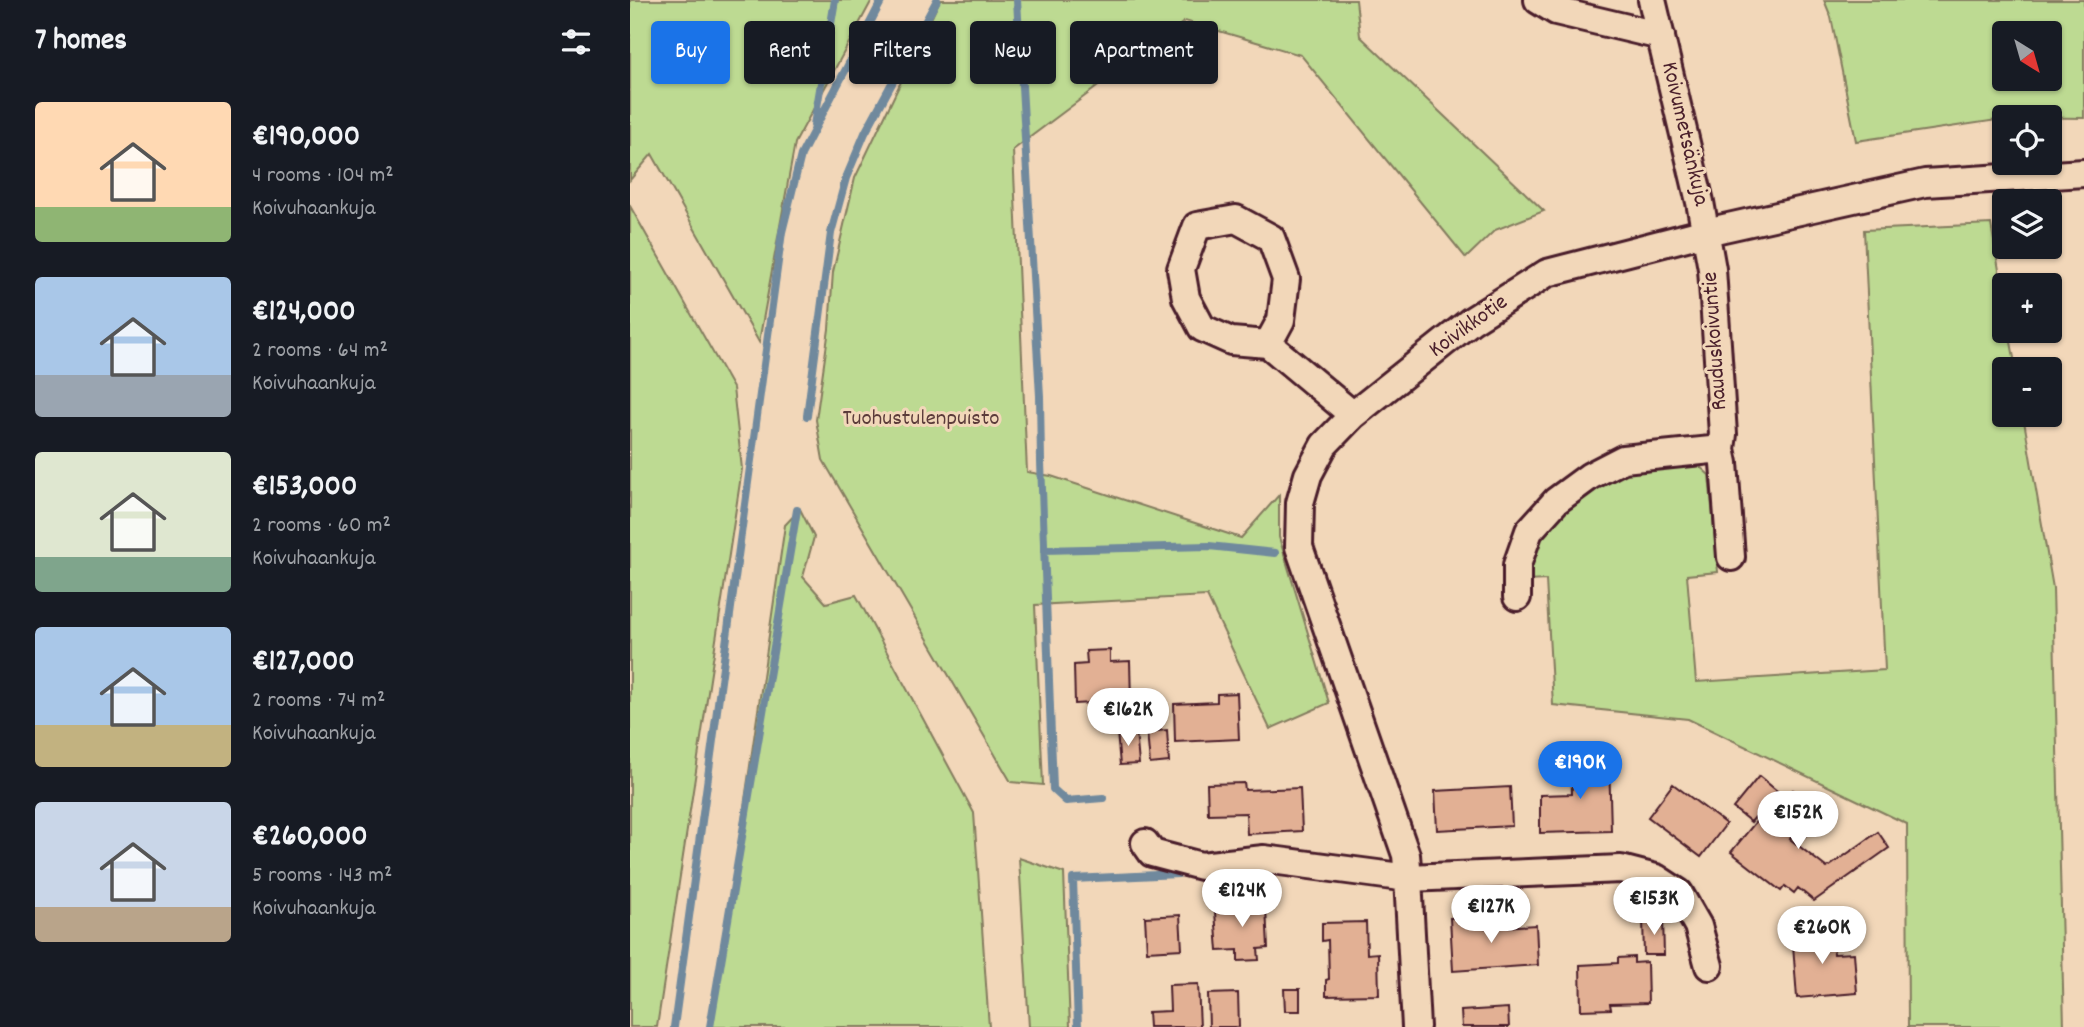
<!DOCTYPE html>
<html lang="en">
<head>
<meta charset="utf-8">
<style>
	:root { --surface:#171b24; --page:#20242c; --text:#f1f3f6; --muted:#9ea1a6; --accent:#1a73e8 }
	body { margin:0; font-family:Dekko,sans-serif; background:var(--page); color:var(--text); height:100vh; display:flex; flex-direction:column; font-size:26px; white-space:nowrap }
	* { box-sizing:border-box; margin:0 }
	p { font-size:23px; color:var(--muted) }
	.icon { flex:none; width:38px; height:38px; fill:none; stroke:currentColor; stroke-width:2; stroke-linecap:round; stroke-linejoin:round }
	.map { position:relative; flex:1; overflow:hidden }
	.side { display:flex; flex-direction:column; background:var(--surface); width:630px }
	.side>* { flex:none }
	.banner { position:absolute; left:21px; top:21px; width:665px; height:63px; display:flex; gap:14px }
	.needle { width:46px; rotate:143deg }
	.buttons { position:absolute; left:1362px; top:21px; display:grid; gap:14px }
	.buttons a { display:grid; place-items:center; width:70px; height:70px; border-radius:7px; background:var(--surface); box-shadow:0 2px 5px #0004; font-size:35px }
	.price { position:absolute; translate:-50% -60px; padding:0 16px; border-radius:24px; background:#fff; color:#222; font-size:23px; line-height:46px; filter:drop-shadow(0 2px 4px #0008) }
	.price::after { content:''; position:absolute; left:50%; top:42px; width:21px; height:16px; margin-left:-10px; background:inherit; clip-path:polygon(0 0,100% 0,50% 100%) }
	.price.selected { background:var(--accent); color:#fff }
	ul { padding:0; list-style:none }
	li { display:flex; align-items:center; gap:21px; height:175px; padding:0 35px }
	li span { display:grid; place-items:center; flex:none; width:196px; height:140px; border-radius:7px; color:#555 }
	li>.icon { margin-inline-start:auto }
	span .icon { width:84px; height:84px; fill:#fffc; stroke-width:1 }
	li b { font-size:30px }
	h2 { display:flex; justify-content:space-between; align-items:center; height:84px; padding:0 35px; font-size:30px }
	.pill { padding:0 24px; border-radius:7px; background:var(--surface); box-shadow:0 2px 5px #0004; font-size:24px; line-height:63px }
	.pill.selected { background:var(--accent); color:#fff }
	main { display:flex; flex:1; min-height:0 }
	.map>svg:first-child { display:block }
	.green { fill:#bdda92; stroke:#847c5e; stroke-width:2; fill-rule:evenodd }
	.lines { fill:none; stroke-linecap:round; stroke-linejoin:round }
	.stream { stroke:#6f899d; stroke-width:8 }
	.building { fill:#e2b094; stroke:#4a1f2b; stroke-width:2 }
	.minor-casing { stroke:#4a1f2b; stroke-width:32 }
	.minor { stroke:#f2d7b9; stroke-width:26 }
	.labels { text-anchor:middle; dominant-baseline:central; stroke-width:6; stroke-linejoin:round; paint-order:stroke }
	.street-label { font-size:23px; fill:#4a1f2b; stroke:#f2d7b9 }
	.park-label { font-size:23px; fill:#5b3b3a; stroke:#f2d7b9 }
</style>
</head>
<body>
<main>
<section class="side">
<h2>7 homes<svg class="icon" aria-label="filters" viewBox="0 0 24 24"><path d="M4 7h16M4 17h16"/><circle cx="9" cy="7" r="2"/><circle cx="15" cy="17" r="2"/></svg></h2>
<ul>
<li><span style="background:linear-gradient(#ffd9b3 75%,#8fb573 0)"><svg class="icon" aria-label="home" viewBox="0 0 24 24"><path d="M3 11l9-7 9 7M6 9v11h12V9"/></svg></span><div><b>€190,000</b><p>4 rooms · 104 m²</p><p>Koivuhaankuja</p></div></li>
<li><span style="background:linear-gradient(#a9c7e8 70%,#9aa5b1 0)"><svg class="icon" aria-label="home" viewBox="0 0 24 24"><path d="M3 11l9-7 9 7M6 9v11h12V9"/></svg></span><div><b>€124,000</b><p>2 rooms · 64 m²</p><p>Koivuhaankuja</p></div></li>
<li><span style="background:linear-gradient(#dfe7d0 75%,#7fa58c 0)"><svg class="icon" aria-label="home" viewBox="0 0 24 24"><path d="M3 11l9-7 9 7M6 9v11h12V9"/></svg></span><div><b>€153,000</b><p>2 rooms · 60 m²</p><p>Koivuhaankuja</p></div></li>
<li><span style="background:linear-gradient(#a9c7e8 70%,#c2b280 0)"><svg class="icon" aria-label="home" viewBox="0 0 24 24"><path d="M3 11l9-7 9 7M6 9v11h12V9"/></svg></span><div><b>€127,000</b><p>2 rooms · 74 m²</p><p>Koivuhaankuja</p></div></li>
<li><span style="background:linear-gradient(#c9d6e8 75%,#b9a48a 0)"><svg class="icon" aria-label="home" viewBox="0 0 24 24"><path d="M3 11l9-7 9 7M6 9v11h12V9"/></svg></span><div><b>€260,000</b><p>5 rooms · 143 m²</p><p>Koivuhaankuja</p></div></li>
</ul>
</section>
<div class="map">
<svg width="1454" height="1027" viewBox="0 0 1454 1027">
	<rect width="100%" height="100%" fill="#f2d7b9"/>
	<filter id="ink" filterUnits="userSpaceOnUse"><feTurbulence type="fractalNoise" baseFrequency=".0143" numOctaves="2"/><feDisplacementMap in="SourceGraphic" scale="14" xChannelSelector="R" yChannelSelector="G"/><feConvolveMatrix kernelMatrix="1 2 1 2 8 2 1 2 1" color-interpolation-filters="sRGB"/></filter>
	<g filter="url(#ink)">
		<!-- green -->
		<path class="green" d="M0,0h242l-77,143 -36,199 -107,-188 -22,26z
			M310,0h416l4,36 184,175 -49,19 -29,28 -165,-203 -116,-34 -172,129 14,322 24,4 190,62 38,-43v42l50,166 -59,26 -63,-133 -172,9 8,180 -32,-3 -188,-322 -7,-40 13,-91 4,-57 22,-94z
			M1194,0h260v118l-80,-1v2l-148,22 -25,-124zM1419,33v46h-45v-46z
			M0,206l103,182 9,81 -85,558h-27z
			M1361,224l13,75v32h5l7,38h-12v46h19l30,173 11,439h-156l-1,-203 -219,-105 -135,-14 -7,-125 -19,1v-13l10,-30 28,-29 31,-23 30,-18 70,-5 13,12 9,97 -31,3 9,107 189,-12 -21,-440z
			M170,509l14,28 -11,40 23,26 30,-8 118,218 15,214h-277l73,-502z
			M389,858l45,15 6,154h-41z"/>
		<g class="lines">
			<!-- stream -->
			<path class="stream" d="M387,0l23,396 1,66 12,327 13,12 37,-3
				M184,125l21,-125
				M177,416l24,-183 15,-55 19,-45 72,-133
				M414,550l165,-4 66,7
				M44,1027l108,-795 19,-77 81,-155
				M80,1027l87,-517
				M448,1027l-5,-148 105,-5"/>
		</g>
		<!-- building -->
		<path class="building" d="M480,650v12l20,-1 1,41 -24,1v7h-16v-7l-16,1 -1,-39 13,-1 -1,-13z
			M607,693l2,46 -64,3 -1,-38 43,-2v-8z
			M537,730l2,32 -19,2 -3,-32z
			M506,731l3,33 -19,1 -3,-33z
			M979,759l2,72 -71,2v-38l32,-1 -1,-34z
			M1129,776l18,15 -26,31 -18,-14z
			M614,783l1,7 55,-2 2,43 -55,3 -1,-21 -38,1 -1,-30z
			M1043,784l53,40 -25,33 -53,-40z
			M880,787l2,39 -75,4 -2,-39z
			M1163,790l30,24 -17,22 -9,-7 -7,10 37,29 51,-36 11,16 -75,53 -16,-13 -4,5 -9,-7 -4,5 -50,-39 36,-44 7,5z
			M618,898l1,11 17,-1 2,40 -10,1 1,11 -21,1v-11l-20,1 -3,-39h9l-1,-13z
			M550,915l2,34 -35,2 -2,-34z
			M854,916l1,12 51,-3 2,40 -85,6 -3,-53z
			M1033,918l1,37h-20l-1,-36z
			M736,922l1,32 11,-1 1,42 -53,1v-16l3,-1 -1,-39 -6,1v-18z
			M1202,929l2,25 20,-1 3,40 -60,5 -5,-66z
			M1004,957v6l13,-1 1,41 -38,1 1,5 -30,1 -1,-45 38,-2v-5z
			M568,984l2,43h-51l-1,-15 22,-1 -1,-26z
			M654,989h16v22h-15z
			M608,993l1,34h-30l-1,-33z
			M878,1008l1,19h-47l-1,-16z"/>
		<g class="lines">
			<defs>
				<path id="minor" d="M908,0l18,11 105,25
					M638,344l-37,-3 -29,-13 -16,-30 -5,-29 16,-43 39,-7 35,19 15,41 -5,41 -13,24 85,71
					M1091,449l3,14 7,94
					M887,597v-32l12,-34 27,-30 34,-25 33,-17 98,-10 2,-15 -11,-165 -12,-67 -48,-202
					M515,843l7,10 49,13 63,-7 144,19 213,-9 35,9 23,15 19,33 11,40
					M786,1027l-8,-149 -2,-23 -107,-308 1,-44 8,-28 16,-30 29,-30 118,-94 76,-48 159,-41 219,-49 159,-10"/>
			</defs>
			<!-- minor casing -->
			<use href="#minor" class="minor-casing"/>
			<!-- minor -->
			<use href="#minor" class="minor"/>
		</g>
	</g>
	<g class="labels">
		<!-- street labels -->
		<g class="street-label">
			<text transform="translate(1054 134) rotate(77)">Koivumetsänkuja</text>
			<text transform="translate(839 327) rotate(-36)">Koivikkotie</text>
			<text transform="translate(1086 341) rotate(-94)">Rauduskoivuntie</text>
		</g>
		<!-- park labels -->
		<g class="park-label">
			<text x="291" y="419">Tuohustulenpuisto</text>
		</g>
	</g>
</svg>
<div class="buttons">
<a><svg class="needle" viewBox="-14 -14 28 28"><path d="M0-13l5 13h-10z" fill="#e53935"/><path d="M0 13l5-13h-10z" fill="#9ea1a6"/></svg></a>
<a><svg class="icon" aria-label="locate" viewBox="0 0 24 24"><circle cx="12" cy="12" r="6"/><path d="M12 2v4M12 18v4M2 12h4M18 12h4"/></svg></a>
<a><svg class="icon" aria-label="layers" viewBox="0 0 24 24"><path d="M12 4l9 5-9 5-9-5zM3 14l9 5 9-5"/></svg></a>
<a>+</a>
<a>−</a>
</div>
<b class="price" style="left:498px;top:748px">€162K</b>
<b class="price selected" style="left:950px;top:801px">€190K</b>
<b class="price" style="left:1168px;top:851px">€152K</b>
<b class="price" style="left:612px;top:929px">€124K</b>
<b class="price" style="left:1024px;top:937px">€153K</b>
<b class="price" style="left:861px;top:945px">€127K</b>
<b class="price" style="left:1192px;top:966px">€260K</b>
<div class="banner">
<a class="pill selected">Buy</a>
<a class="pill">Rent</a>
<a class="pill">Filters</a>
<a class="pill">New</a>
<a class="pill">Apartment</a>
</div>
</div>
</main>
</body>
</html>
